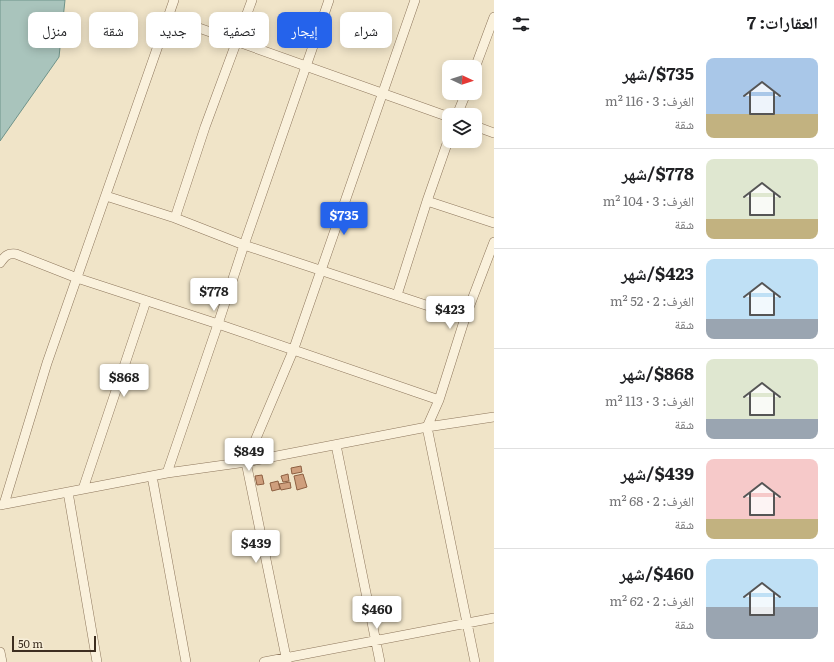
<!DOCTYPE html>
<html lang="ar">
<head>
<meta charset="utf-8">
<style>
	:root { --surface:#fff; --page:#f2f2f2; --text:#202124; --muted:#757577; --line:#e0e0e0; --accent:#2563eb }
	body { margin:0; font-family:Literata,"Noto Naskh Arabic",serif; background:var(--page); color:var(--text); direction:rtl; height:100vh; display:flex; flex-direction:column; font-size:15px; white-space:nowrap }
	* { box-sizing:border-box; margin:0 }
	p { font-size:13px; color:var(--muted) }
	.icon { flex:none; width:22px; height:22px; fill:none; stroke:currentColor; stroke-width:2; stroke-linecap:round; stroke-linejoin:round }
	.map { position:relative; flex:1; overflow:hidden; direction:ltr }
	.details { display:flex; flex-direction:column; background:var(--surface); width:340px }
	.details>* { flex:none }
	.hud { position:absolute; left:12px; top:12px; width:380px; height:36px; direction:rtl; display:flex; gap:8px }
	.needle { width:26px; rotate:94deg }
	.controls { position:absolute; left:442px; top:60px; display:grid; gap:8px }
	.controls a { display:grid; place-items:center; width:40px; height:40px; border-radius:8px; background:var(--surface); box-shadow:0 2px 10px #0003; font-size:20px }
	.scale { position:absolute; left:12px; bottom:10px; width:84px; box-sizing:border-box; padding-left:4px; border:2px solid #3d2e20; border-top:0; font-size:11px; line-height:14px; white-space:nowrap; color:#3d2e20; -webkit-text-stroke:3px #f7eed8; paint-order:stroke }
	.price { position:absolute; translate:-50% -34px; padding:0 9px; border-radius:4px; background:#fff; color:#222; font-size:13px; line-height:26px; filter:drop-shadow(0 1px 2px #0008) }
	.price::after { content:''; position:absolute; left:50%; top:24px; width:12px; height:9px; margin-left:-6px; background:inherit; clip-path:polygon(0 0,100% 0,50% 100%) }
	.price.active { background:var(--accent); color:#fff }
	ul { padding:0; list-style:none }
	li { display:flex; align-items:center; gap:12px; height:100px; padding:0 16px }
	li+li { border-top:1px solid var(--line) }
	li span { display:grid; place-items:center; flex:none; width:112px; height:80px; border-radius:8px; color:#555 }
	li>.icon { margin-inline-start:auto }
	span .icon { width:48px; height:48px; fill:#fffc; stroke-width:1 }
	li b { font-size:17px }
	h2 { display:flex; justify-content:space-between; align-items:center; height:48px; padding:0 16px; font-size:17px }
	.tag { padding:0 14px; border-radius:8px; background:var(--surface); box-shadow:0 2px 10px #0003; font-size:14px; line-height:36px }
	.tag.active { background:var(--accent); color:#fff }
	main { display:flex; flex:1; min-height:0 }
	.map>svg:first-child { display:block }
	.water { fill:#a9c4bc; stroke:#6f938a }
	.building { fill:#cf9f7d; stroke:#8d5f41 }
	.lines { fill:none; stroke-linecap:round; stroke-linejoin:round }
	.minor-casing { stroke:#8d765c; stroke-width:10 }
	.minor { stroke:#faf1dc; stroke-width:9 }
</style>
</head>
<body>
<main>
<section class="details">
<h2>العقارات: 7<svg class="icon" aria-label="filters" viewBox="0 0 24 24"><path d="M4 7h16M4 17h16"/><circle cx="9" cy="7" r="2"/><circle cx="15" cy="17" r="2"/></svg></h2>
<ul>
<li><span style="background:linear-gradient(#a9c7e8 70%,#c2b280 0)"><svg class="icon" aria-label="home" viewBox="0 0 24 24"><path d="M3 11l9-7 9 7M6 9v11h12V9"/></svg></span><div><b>$735/شهر</b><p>الغرف: 3 · 116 m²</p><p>شقة</p></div></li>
<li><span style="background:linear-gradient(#dfe7d0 75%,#c2b280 0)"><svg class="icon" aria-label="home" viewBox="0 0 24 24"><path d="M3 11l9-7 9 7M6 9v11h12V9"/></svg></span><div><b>$778/شهر</b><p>الغرف: 3 · 104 m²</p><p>شقة</p></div></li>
<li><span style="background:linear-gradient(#bfe0f5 75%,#9aa5b1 0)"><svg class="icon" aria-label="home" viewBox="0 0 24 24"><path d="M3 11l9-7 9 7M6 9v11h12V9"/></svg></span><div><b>$423/شهر</b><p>الغرف: 2 · 52 m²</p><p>شقة</p></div></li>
<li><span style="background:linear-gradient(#dfe7d0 75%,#9aa5b1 0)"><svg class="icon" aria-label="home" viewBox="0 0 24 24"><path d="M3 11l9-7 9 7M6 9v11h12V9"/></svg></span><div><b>$868/شهر</b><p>الغرف: 3 · 113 m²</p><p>شقة</p></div></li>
<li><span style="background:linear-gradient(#f6c9c9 75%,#c2b280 0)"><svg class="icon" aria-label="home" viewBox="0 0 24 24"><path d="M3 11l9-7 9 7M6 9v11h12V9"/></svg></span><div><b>$439/شهر</b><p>الغرف: 2 · 68 m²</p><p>شقة</p></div></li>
<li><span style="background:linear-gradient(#bfe0f5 60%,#9aa5b1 0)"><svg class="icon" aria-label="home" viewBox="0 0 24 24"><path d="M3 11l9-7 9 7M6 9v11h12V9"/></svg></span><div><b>$460/شهر</b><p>الغرف: 2 · 62 m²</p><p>شقة</p></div></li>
</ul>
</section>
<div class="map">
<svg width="494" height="662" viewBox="0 0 494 662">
	<rect width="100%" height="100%" fill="#f0e4c8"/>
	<!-- water -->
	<path class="water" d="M0,0h65l-6,57 -59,84z"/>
	<!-- building -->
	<path class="building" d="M301,466l1,6 -10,2 -1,-6z
		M288,474l1,7 -6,1 -2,-6z
		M303,474l4,13 -10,3 -3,-14z
		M262,475l2,9 -7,1 -2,-9z
		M278,481l2,8 -8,2 -2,-8z
		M290,482l1,6 -10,2 -2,-6z"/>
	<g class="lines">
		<defs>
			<path id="minor" d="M168,17l281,100
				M475,68l19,-51
				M457,115l9,-22
				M475,126l19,7
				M106,196l69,22 69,27 221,73
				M427,201l67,22
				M175,218l30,-91 47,-127
				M0,263c5,-7 7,-10 16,-9l61,24 141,46 221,76
				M397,295l30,-94 22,-63
				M336,445l44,217
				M167,473l51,-149 26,-79 85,-245
				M152,476l34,186
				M83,489l63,-188
				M68,492l29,170
				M4,504l43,-141 127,-363
				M0,505l167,-32 79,-11 181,-35 67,-10
				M0,652l2,10
				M264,662l230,-44
				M287,662l-41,-200 47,-111 122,-351
				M475,662l-48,-235 12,-27 26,-82 29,-76"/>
		</defs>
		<!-- minor casing -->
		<use href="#minor" class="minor-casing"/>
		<!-- minor -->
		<use href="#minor" class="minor"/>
	</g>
</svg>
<div class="controls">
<a><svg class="needle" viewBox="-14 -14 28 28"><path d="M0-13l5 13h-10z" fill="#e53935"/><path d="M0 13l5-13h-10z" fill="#757577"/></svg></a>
<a><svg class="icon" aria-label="layers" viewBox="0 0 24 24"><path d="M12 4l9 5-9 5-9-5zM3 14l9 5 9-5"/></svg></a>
</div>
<div class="scale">50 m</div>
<b class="price active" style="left:344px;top:236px">$735</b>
<b class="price" style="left:214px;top:312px">$778</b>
<b class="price" style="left:450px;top:330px">$423</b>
<b class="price" style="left:124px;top:398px">$868</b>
<b class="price" style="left:249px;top:472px">$849</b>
<b class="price" style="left:256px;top:564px">$439</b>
<b class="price" style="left:377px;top:630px">$460</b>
<div class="hud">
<a class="tag">شراء</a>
<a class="tag active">إيجار</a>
<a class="tag">تصفية</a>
<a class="tag">جديد</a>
<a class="tag">شقة</a>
<a class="tag">منزل</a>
</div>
</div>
</main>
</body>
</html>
